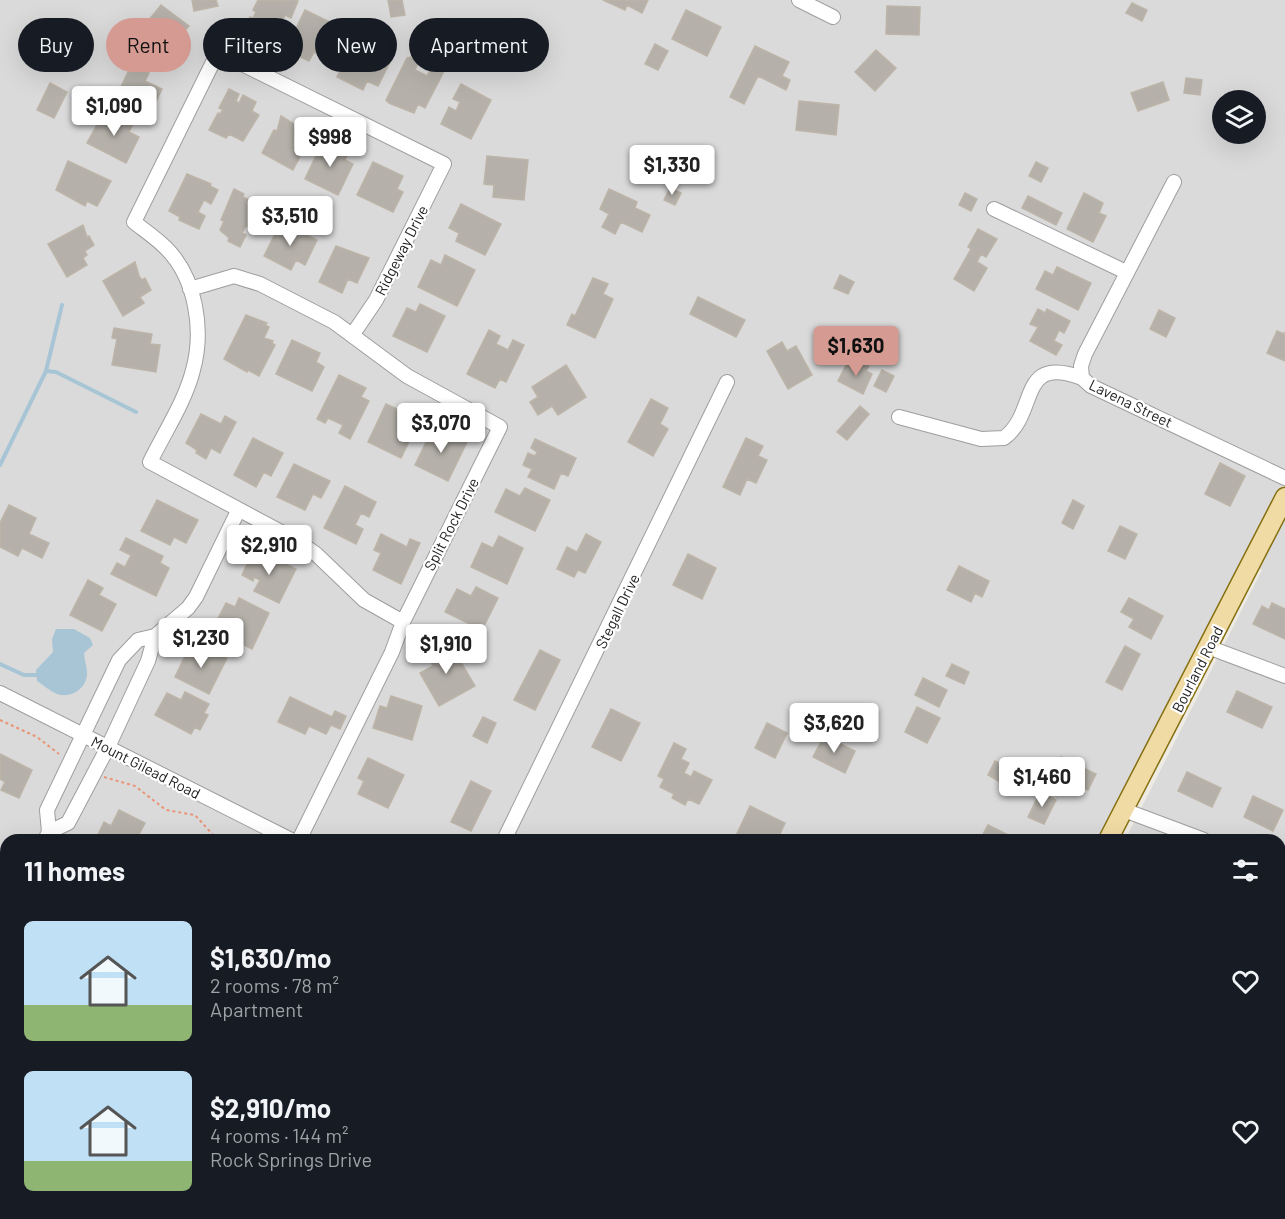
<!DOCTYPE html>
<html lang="en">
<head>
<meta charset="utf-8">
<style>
	:root { --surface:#171b24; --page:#242831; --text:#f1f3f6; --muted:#9ea1a6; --accent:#d59a91 }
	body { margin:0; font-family:Barlow,sans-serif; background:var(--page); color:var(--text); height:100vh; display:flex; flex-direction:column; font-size:22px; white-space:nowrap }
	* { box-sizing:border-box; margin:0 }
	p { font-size:20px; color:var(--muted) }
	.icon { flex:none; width:33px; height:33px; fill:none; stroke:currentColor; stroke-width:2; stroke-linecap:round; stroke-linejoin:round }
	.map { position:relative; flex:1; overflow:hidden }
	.drawer { position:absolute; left:0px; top:834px; width:1286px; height:386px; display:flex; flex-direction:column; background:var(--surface); border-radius:18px 18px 0 0; box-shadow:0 6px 24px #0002 }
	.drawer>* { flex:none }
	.hud { position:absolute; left:18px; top:18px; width:600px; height:54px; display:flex; gap:12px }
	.fabs { position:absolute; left:1212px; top:90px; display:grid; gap:12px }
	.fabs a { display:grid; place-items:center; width:54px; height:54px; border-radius:50%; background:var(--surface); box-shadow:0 6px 24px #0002; font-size:30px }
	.price { position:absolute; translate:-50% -51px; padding:0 14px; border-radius:6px; background:#fff; color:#222; font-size:20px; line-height:39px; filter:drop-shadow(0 2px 3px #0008) }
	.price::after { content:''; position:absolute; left:50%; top:36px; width:18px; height:14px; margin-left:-9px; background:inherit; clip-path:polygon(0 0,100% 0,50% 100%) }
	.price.on { background:var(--accent); color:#111 }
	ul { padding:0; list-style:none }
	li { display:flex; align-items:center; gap:18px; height:150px; padding:0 24px }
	li span { display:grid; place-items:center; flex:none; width:168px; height:120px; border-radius:9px; color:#555 }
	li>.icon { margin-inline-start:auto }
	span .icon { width:72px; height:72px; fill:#fffc; stroke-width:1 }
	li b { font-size:26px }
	h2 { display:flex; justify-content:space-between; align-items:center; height:72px; padding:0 24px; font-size:26px }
	.pill { padding:0 21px; border-radius:27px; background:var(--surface); box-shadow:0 6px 24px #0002; font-size:21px; line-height:54px }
	.pill.on { background:var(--accent); color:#111 }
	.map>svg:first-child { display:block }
	.residential { fill:#dadada; fill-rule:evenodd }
	.water { fill:#a8c5d6 }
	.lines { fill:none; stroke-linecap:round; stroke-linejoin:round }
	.stream { stroke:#a8c5d6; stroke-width:4 }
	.building { fill:#b5b1aa; stroke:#bdb4a8; stroke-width:1.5 }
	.minor-casing { stroke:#9e9e9e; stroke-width:16 }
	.major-casing { stroke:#856f10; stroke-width:21 }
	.path { stroke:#ea9477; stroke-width:2; stroke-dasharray:3 3; stroke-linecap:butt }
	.minor { stroke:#fff; stroke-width:14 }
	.major { stroke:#f1dba4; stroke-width:18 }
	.labels { text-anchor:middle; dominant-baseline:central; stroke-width:4.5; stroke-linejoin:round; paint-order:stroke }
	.street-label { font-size:15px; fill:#1d1d1d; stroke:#fff }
</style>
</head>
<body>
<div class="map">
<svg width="1285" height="1219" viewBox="0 0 1285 1219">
	<rect width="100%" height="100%" fill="#edebe3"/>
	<!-- residential -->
	<path class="residential" d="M0,0h1285v480l-186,360h-1093v374h922l-3,5h-925zM1222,100h34v34h-34z
		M1285,497v722h-196l-11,-5h202v-374h-155l137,-270 -11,-6z"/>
	<!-- water -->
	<path class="water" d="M56,629h18l16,9 3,7 -9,8c0,7 3,13 3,19 1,16 -16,27 -30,22 -7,-3 -14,-9 -20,-13l-1,-11 17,-18 -1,-13z"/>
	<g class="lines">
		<!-- stream -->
		<path class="stream" d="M46,371l10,1 80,40
			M0,465l46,-94 16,-66
			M0,664l24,11h13"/>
	</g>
	<!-- building -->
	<path class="building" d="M192,0h24l2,6 -24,5z
		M258,0h38l2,1 -7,17 -6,-3 -2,5 -5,-2 -9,17 -23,-9 4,-9 3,1 3,-6 -3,-2z
		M388,0h14l3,15 -14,2z
		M603,0h45l-6,13 -15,-8 -2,5z
		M1132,3l15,7 -5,11 -16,-8z
		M161,5l28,21 -13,13 3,2 -9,11 -11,-8 -5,6 -18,-14z
		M887,6l33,1 -1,28 -33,-1z
		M305,10l33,16 -16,30 -8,-4 -5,9 -11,-5 2,-2 -12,-9z
		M686,10l35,17 -14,29 -35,-17z
		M354,42l7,4 2,-4 30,14 -15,30 -11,-5 -4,9 -26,-13z
		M655,44l13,7 -10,19 -13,-6z
		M755,46l34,16 -7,14 8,4 -4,10 -28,-14 -14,28 -14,-7z
		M876,50l20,18 -21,23 -20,-19z
		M411,57l7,6 -3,7 12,6 6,-11 11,6 -19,37 -7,-4 -4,9 -25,-10 -3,-3 21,-42z
		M132,64l17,9 -4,8 17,8 -13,26 -34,-16z
		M1186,78l16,2 -2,15 -16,-2z
		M1163,82l6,18 -31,11 -7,-18z
		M50,83l17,9 -13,26 -17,-8z
		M461,84l30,16 -20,39 -30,-15 8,-17 7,4 4,-9 -7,-3z
		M229,89l10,5 -3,7 3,2 4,-8 13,7 -4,9 7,4 -16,26 -14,-7 -3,4 -17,-8 9,-17 2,1 3,-4 -4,-2z
		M799,101l40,4 -3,30 -40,-5z
		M105,110l28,14 -4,8 10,5 -13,26 -39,-20z
		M281,116l21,13 -9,17 2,1 3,-4 7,4 -12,23 -31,-17 12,-23 3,1z
		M324,139l25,12 -4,9 8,4 -15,31 -33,-16z
		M487,156l41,4 -4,40 -31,-3 1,-12 -10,-1z
		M68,161l43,20 -14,25 -10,-5 -2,5 -29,-16z
		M373,162l30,14 -6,13 6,3 -10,20 -36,-17z
		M1036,162l12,6 -7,14 -12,-6z
		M187,174l24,10 -1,2 8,4 -7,14 -7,-4 -6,12 7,4 -6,13 -20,-9 1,-3 -11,-6z
		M670,188l11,5 -6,12 -11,-5z
		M234,189l10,5 -1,3 25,12 -12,24 -10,-7 -4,7 4,2 -6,12 -12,-6 1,-3 -9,-8 4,-9 -3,-1z
		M609,189l28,13 -2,6 15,7 -8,17 -21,-10 -6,12 -13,-7 7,-13 -9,-5z
		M965,193l12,6 -6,12 -12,-6z
		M1084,193l19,10 -4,10 7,3 -13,26 -26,-13z
		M1028,196l34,17 -6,12 -34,-17z
		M461,204l40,20 -16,31 -29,-14 3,-8 -10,-5z
		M281,222l36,18 -12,25 -9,-5 -5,10 -27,-14z
		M83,225l4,12 2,-1 5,9 -9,6 2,4 -4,3 4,7 -20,12 -19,-33z
		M978,229l19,10 -11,18 -5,-3 -4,8 10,6 -13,23 -20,-12 17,-30 -3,-2z
		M336,246l33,12 -12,25 -9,-4 -6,14 -23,-11z
		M445,255l30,15 -18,36 -39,-19 13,-27 10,5z
		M135,262l4,14 3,4 3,-2 6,12 -11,7 4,6 -21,13 -20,-35z
		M1057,267l34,16 -13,27 -42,-21 9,-18 8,4z
		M840,275l14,7 -6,12 -14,-6z
		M593,278l15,6 -5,10 10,5 -18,39 -28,-13 5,-11 3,2z
		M698,297l47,23 -9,17 -46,-23z
		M420,304l25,12 -18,36 -34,-16 14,-28 9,4z
		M1038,309l7,4 2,-4 23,12 -6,12 -5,-3 -5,11 8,4 -6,10 -26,-14 8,-14 -8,-3z
		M1159,310l16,8 -9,19 -16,-8z
		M246,315l21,8 -2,2 4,2 -5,11 9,3 -1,2 3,2 -16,31 -11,-6 -1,2 -23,-13z
		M114,328l38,6 -2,10 10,1 -4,27 -44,-7 5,-26 -5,-1z
		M489,330l11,6 -4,8 12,6 5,-10 11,5 -18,37 -6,-3 -5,9 -28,-14z
		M1277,331l7,3 1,-2v29l-18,-8z
		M292,340l28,13 -4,9 8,5 -12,24 -36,-17z
		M782,342l5,9 9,-5 16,29 -24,14 -21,-38z
		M848,361l10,5 2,-5 9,5 -3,5 6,3 -9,20 -25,-13z
		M566,365l20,32 -28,18 -6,-9 -14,9 -8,-13 8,-5 -6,-10z
		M882,370l12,6 -8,16 -12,-6z
		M339,375l27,13 -5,9 8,4 -19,38 -11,-6 4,-8 -15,-7 -3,5 -8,-4z
		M651,399l17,9 -8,16 8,5 -15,27 -25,-14z
		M386,404l26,12 -5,9 8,4 -14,29 -33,-16z
		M860,406l9,8 -22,26 -10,-8z
		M201,414l20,10 4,-8 11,6 -16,31 -9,-5 -5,11 -10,-6 1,-3 -11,-7z
		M434,426l33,16 -19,39 -33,-16z
		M253,438l30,15 -12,23 -7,-4 -8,15 -22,-12z
		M746,438l17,8 -5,10 9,4 -11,23 -9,-4 -7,16 -17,-8z
		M535,439l41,19 -8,18 -7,-3 -7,16 -26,-12 4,-8 -9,-4 5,-12 7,3 2,-4 -6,-4z
		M1220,463l25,13 -15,30 -25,-12z
		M294,464l36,17 -9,17 -8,-4 -8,16 -28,-13z
		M345,486l31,16 -7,15 -8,-4 -6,12 8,4 -7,15 -32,-16z
		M525,488l25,12 -15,31 -40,-19 11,-23 14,7z
		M157,500l41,20 -12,23 -12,-6 -4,8 -29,-14z
		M1073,500l11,6 -11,23 -11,-6z
		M9,505l27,13 -7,16 20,9 -7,15 -20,-10 -4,8 -18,-9v-24z
		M1120,526l17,8 -12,25 -17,-8z
		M381,534l26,13 3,-8 10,4 -19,41 -28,-14 8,-17 -7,-3z
		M586,534l15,8 -16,31 -7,-3 -4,7 -17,-8 10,-22 10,5z
		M499,536l24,12 -16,36 -36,-17 11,-24 11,5z
		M126,538l37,18 -3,7 9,5 -13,28 -45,-22 6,-11 8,4 6,-12 -11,-5z
		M253,552l11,5 2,-3 30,15 -17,34 -25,-12 6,-11 -6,-3 -1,4 -11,-6z
		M688,554l28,14 -14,31 -29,-14z
		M959,566l30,15 -7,16 -7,-4 -4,9 -24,-12z
		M88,580l15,8 -4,7 17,9 -14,27 -32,-16z
		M476,587l22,11 -16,32 -37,-18 12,-23 14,7z
		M239,598l30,15 -17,36 -40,-19 14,-27 9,4z
		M1129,598l34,18 -12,23 -22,-12 5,-8 -13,-7z
		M1272,603l13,6v30l-32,-15 9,-18 7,4z
		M449,642l26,44 -36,20 -19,-33 13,-7 -6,-11z
		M202,646l25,12 -18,36 -34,-17 14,-29 10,5z
		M1125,646l15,8 -18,36 -16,-8z
		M540,650l20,10 -25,50 -21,-10z
		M952,664l17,8 -5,12 -18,-8z
		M923,678l24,12 -8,17 -24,-12z
		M1237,691l35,16 -10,21 -35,-16z
		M185,692l24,12 -5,9 4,2 -8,15 -5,-3 -4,7 -36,-19 12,-22 14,7z
		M391,696l31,10 -10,34 -39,-12 7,-22 7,2z
		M290,697l42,20 3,-6 11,5 -6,13 -9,-4 -5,9 -17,-8 -4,8 -27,-12z
		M917,707l23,11 -13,25 -22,-11z
		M611,709l29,14 -19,38 -29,-14z
		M483,717l13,6 -9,20 -14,-7z
		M767,723l20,10 -12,25 -20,-10z
		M824,736l31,15 -10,22 -32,-16z
		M674,743l12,6 -5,10 8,4 -5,10 7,4 3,-6 18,9 -13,24 -11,-5 -3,6 -13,-7 2,-4 -14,-7 4,-8 -6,-3z
		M0,754l32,16 -13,28 -18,-8 4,-8 -5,-3z
		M1061,757l35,17 -8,16 -9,-4 -4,8 -25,-13z
		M368,758l36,17 -16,33 -30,-14 6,-13 -6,-3z
		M995,761l13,6 -8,15 -12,-7z
		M1187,772l34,16 -9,19 -34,-16z
		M471,781l20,10 -20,40 -20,-9z
		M1040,792l16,8 -12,24 -16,-7z
		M1253,796l30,14 -10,21 -29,-14z
		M750,806l35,17 -8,17h-43z
		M119,810l26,13 -9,17 -40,-1 8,-17 7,4z
		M988,825l28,14v1h-36z
		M0,1014l6,3v41l-6,-3z
		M211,1214h28l2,5h-44z
		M547,1214h29l-2,4 3,1h-33z
		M620,1214h19l-3,5h-19z
		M773,1214h35l-12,5h-21z
		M1164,1214h25l-3,5h-20l-4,-2z"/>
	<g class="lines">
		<defs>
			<path id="minor" d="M799,0l34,17
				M1174,182l-89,172 -4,12 1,12 9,8 194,92
				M994,209l132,63
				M190,289l44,-13 26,8 74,38 73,54 93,51 -97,195 -11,30 -93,188
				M353,334l23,-34 68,-136 -226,-112 -84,170c10,8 22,16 32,26 30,30 38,82 27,122 -8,32 -29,63 -43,92l146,78 20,14 48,46 39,22
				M899,417l82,22 23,-1c35,-26 13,-84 78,-60
				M1208,647l77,29
				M0,693l291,147
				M1124,810l80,30
				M49,832l19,-9 40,-76 40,-86 7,-25 33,-28 8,-11 42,-86
				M46,838l3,-6 -2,-22 72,-150 19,-20 17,-4
				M504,840l223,-458
				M1280,869l5,2
				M1280,922l5,-13
				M0,932l6,-12
				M0,1083l6,3
				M152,1214v5
				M708,1214l3,5
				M927,1219l3,-5
				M1128,1219l3,-5"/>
			<path id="major" d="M1108,840l177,-343
				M1037,1214l11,5"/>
		</defs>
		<!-- minor casing -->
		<use href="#minor" class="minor-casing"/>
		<!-- major casing -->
		<use href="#major" class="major-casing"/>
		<!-- path -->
		<path class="path" d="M0,720l37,17 22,17
			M104,777l31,9 31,24 29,5 19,21 14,4"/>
		<!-- minor -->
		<use href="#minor" class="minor"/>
		<!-- major -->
		<use href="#major" class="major"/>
	</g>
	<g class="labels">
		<!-- street labels -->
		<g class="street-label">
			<text transform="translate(401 250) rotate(-63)">Ridgeway Drive</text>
			<text transform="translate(1131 403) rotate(26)">Lavena Street</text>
			<text transform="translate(451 524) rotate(-63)">Split Rock Drive</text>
			<text transform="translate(617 611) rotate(-64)">Stegall Drive</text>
			<text transform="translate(1197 669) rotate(-63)">Bourland Road</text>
			<text transform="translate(146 767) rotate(27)">Mount Gilead Road</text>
		</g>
	</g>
</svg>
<div class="fabs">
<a><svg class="icon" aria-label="layers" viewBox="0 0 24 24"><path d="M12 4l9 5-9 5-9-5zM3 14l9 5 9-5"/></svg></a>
</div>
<b class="price" style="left:114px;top:137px">$1,090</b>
<b class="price" style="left:330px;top:168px">$998</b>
<b class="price" style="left:672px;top:196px">$1,330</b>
<b class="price" style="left:290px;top:247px">$3,510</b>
<b class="price on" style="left:856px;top:377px">$1,630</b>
<b class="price" style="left:441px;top:454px">$3,070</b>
<b class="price" style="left:269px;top:576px">$2,910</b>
<b class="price" style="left:201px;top:669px">$1,230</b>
<b class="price" style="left:446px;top:675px">$1,910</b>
<b class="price" style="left:834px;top:754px">$3,620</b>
<b class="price" style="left:1042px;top:808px">$1,460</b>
<div class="hud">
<a class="pill">Buy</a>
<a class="pill on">Rent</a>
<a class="pill">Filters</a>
<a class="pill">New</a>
<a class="pill">Apartment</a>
</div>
<section class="drawer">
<h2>11 homes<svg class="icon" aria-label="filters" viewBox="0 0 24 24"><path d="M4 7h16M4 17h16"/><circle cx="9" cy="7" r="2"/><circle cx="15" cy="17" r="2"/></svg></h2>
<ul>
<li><span style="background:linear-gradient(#bfe0f5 70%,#8fb573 0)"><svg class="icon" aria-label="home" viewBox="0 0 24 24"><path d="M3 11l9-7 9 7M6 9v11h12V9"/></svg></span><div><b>$1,630/mo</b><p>2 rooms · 78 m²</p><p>Apartment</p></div><svg class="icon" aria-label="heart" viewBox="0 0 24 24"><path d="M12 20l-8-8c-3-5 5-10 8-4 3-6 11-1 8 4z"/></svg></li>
<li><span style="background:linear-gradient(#bfe0f5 75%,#8fb573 0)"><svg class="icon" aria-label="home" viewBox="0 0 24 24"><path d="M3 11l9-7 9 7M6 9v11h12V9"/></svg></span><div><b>$2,910/mo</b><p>4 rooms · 144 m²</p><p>Rock Springs Drive</p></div><svg class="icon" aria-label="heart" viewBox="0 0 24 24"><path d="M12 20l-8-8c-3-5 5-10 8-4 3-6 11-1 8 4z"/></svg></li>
</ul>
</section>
</div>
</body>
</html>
